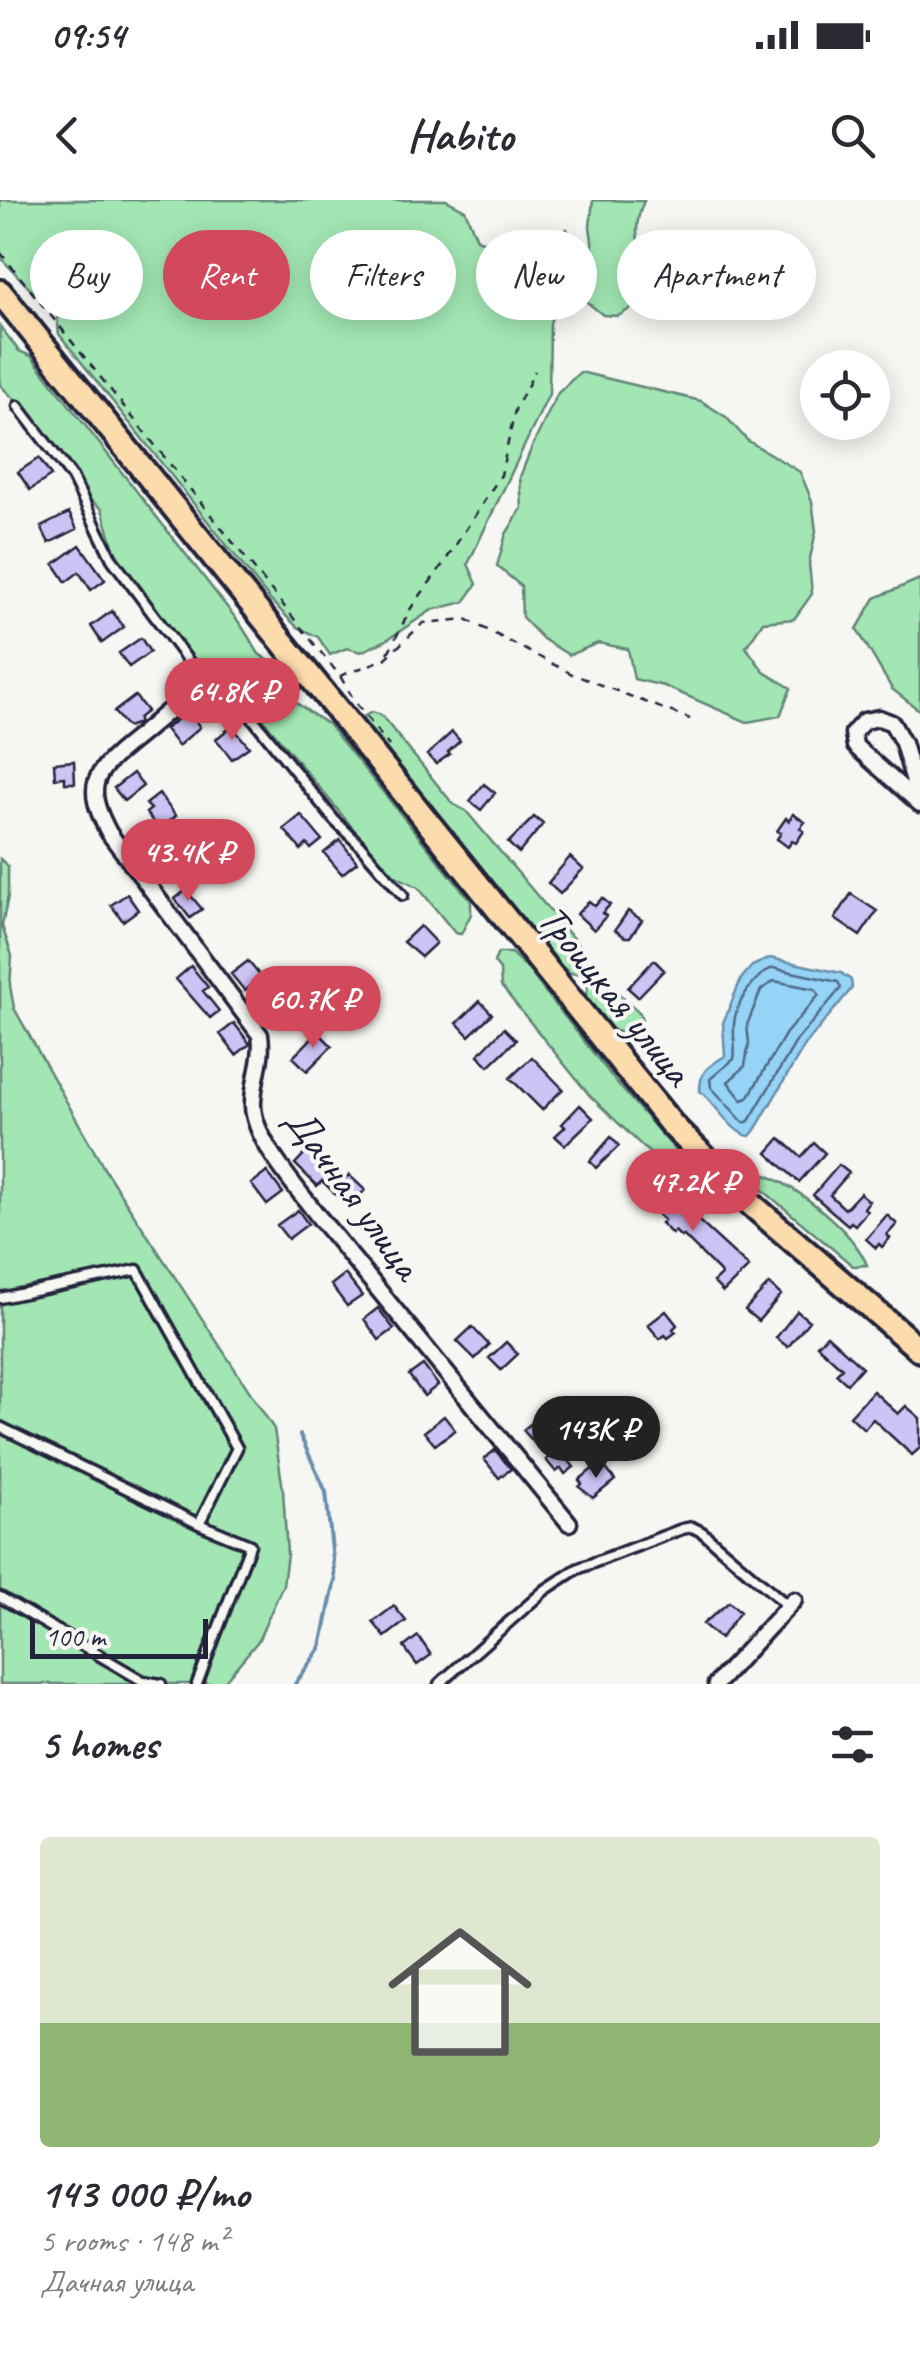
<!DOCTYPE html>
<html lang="en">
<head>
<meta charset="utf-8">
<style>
	:root { --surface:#fff; --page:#f2f2f3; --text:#2b2b33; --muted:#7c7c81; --line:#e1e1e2; --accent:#d1495b }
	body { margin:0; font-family:Caveat,sans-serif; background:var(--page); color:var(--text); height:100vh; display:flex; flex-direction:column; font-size:38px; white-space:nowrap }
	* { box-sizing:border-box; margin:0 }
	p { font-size:32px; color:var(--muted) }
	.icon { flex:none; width:55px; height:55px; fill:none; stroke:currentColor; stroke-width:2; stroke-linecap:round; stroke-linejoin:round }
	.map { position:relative; height:1484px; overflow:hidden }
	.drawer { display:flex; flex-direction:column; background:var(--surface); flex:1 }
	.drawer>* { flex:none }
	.top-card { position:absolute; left:30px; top:30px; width:860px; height:90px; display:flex; gap:20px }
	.buttons { position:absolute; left:800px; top:150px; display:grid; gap:20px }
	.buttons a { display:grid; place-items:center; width:90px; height:90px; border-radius:50%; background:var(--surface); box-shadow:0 5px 25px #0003; font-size:50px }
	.scale { position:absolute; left:30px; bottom:25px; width:178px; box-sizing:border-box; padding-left:10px; border:5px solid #22223b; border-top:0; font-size:28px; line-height:35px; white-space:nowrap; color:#22223b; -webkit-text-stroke:8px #f6f6f2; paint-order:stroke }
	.price { position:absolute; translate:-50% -85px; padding:0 22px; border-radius:35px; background:var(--accent); color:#fff; font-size:32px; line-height:65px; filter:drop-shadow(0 2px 5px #0008) }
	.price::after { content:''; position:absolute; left:50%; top:60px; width:30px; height:22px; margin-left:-15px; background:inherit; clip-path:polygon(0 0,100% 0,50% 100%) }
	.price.on { background:#222; color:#fff }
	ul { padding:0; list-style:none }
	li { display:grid; align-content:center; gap:20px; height:530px; padding:0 40px }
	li+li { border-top:2px solid var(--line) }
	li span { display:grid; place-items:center; height:310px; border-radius:10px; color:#555 }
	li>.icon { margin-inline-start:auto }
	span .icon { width:180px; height:180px; fill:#fffc; stroke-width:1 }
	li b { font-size:42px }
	h2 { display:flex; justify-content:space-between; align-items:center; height:120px; padding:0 40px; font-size:42px }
	.tag { padding:0 35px; border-radius:45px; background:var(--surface); box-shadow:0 5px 25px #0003; font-size:35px; line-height:90px }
	.tag.on { background:var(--accent); color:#fff }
	.status { display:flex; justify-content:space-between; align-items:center; height:70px; padding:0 50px; background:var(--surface); direction:ltr }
	.status svg { height:28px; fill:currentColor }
	header { display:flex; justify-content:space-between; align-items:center; height:130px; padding:0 40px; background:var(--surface); font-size:45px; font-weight:600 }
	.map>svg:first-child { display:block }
	.green { fill:#a2e7b3; stroke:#628477; stroke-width:2.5 }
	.water { fill:#95d4f6; stroke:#678dab; stroke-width:2.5 }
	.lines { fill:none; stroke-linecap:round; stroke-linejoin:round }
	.shore { stroke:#506986; stroke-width:2.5 }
	.stream { stroke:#678dab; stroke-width:4 }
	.building { fill:#cec3f5; stroke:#22223b; stroke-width:2.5 }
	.service-casing { stroke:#22223b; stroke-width:15 }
	.minor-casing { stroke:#22223b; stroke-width:21 }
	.primary-casing { stroke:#22223b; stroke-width:30 }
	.path { stroke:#22223b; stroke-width:2.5; stroke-dasharray:8 8; stroke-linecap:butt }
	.service { stroke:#f6f6f2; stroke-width:8 }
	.minor { stroke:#f6f6f2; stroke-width:14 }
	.primary { stroke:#fcdcac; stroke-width:22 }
	.labels { text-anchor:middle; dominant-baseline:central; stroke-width:8; stroke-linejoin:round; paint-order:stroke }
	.street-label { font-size:42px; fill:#22223b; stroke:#f6f6f2 }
</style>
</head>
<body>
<div class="status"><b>09:54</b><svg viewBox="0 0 49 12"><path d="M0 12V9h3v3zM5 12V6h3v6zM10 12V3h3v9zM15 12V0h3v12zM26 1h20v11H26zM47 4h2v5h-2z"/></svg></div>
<header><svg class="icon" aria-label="back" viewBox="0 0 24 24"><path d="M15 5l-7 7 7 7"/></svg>Habito<svg class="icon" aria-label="search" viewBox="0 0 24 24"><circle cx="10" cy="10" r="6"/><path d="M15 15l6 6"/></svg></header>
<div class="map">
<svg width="920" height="1484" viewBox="0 0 920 1484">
	<rect width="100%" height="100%" fill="#f6f6f2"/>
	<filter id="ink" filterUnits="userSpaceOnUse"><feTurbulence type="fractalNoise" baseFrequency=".01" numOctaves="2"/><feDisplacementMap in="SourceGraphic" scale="20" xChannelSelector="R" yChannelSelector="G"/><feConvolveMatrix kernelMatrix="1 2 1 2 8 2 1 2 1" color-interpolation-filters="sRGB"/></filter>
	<g filter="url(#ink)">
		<!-- green -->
		<path class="green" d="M0,0h446l19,10 12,29 30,11 39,20 13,27 -9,26 -1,71 -81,170 9,20 -13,18 -32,8 -47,31 -24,11 -14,-4 -17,7 -12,-18 -22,-11 -25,-25 -212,-267 -3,-28 -10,-21 -13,7 -33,-35z
			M593,0l51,1c-11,24 -10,46 8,67l-6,32 -28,16 -15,-1 -25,-20 -9,-13 -14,-43 12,-10 11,29 16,-1 -4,-31z
			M0,126l19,25 12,5 210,269 18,29 16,11 -5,13 -17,8h-38l-99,-131 -14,-46 -17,-13 -65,-91 -20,-20z
			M580,172l121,29 25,16 21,23 53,32 12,29 4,30 -7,32 3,31 -18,25 -31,3 -17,25 18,25 27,16 -11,28 -33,6 -83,-36 -30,-7 -6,-30 -30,-6 -29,12 -26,-16 -21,-22 -1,-31 -24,-20 9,-32 16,-26 -2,-31 11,-28 27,-56z
			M920,379v132l-28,-22 -35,-60 18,-31z
			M277,490c18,10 32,24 51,34l143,177v13l-10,20 -6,-1 -37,-46 -28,-14 -138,-167 11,-10z
			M372,512l9,3 72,89 13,7 115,137 7,15 -11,11 -7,-1 -10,-8 -199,-247z
			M0,659l8,7v30l-6,30 10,30 -2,30 4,22 91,162 169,259 9,61 4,64 -4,31 -25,56 -36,43h-222z
			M498,753h13l14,13 91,116 73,84 1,10 12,5 4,7 -2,6 -13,-1 -101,-97 -89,-110 -1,-16 -6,-8z
			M600,777l40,36 2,7c-7,12 -20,14 -33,10 -16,-20 -33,-28 -16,-52z
			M766,975c33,13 88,57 101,90l-14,1 -101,-85z"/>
		<!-- water -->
		<path class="water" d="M770,758l71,15 10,7 1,8 -47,57 -50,85 -5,6c-17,-1 -34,-32 -50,-45 0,-21 8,-24 25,-35l-2,-33 18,-44 11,-13z"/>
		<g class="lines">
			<!-- shore -->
			<path class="shore" d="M773,768l65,14 3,6 -44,52 -48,81 -5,2 -33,-36 -1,-8 24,-20c2,-12 -1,-21 0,-33 0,-21 20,-51 39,-58z
				M774,781l41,8 4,6 -33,38 -38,65 -6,2 -14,-18 17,-16 4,-23 -2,-18 14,-35z"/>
			<!-- stream -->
			<path class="stream" d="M295,1484l26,-37 14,-67 -9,-88 -26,-57"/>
		</g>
		<!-- building -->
		<path class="building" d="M39,258l12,18 -21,14 -12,-18z
			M69,313l8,16 -28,14 -8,-16z
			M80,345l25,35 -14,10 -12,-18 -13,10 -12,-18z
			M112,411l12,16 -22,16 -11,-17z
			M141,438l9,14 -21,15 -10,-14z
			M135,496l12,15 -9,7v5l-11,4 -13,-15z
			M188,511l12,16 -22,19 -13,-17z
			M232,526l17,21 -17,12 -16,-20z
			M452,532l8,9 -12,11 2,2 -14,10 -9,-9z
			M74,561l1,22h-10v-6l-10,1 -1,-15z
			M133,573l10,13 -19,15 -10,-13z
			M484,584l11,9 -14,17 -11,-9z
			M159,594l17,22 -17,13 -13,-16 5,-4 -5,-5z
			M793,614l12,8 -5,6 4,3 -8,12 -4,-2 -4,6 -11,-8 4,-6 -4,-2 9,-13 3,3z
			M301,615l21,25 -11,9 -4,-5 -6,6 -17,-21z
			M534,617l9,7 -24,29 -11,-10z
			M196,628l12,15 -13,11 -12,-16z
			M340,640l17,22 -15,12 -18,-21z
			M570,657l13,12 -23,25 -12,-11z
			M186,690l16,19 -12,9 -15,-19z
			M127,694l11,16 -15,11 -12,-16z
			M851,694l26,17 -17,25 -25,-17z
			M602,698l8,7 -8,8 4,3 -12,14 -17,-16 12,-13 6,5z
			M628,711l14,9 -12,17h-5l-10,-7z
			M420,726l16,17 -15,14 -18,-15z
			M654,760l10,10 -26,27 -10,-9z
			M248,761l13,16 -16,14 -14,-17z
			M191,766l17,21 -5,4 16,20 -9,7 -34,-39z
			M268,795l13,16 -14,10 -15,-14z
			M480,801l12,13 -23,22 -12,-13z
			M234,823l16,21 -14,11 -16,-21z
			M504,828l12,12 -27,26 -11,-11z
			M318,832l14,14 -25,25 -14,-14z
			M532,857l31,32 -21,21 -32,-32z
			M580,905l13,13 -28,27 -10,-9 10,-9 -3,-3z
			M611,937l8,9 -23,22 -6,-7z
			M780,938l21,19 13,-14 11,10 -26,29 -32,-29z
			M308,950l34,32 7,-7 16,15 -16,17 -27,-26 -5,5 -22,-22z
			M839,965l10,8 -19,22 2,2 13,12 15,-16 9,8 -5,7 3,3 -12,14 -4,-3 -3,3 -35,-30z
			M267,972l16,21 -16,12 -16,-21z
			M647,973l9,9 -6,6 19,19 7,-7 73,67 -26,25 -10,-10 8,-7 -1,-3 -37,-37 -2,2 -6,-6 -3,3 -11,-11 3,-3 -34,-30z
			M298,1010l10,14 -20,15 -11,-14z
			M887,1015l10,9 -10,11 3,3 -8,9 -3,-3 -3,4 -10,-9z
			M345,1074l17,22 -15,10 -16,-21z
			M769,1084l12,11 -23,26 -13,-11z
			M378,1108l16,21 -15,11 -15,-21z
			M666,1111l11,14 -4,4 3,3 -8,6 -3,-3 -5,4 -12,-14z
			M797,1111l12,10 -21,26 -12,-9z
			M472,1127l17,18 -14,14 -18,-18z
			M827,1135l35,32 -15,17 -11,-10 6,-6 -25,-23z
			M506,1142l12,12 -17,16 -12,-12z
			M423,1165l15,20 -14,11 -15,-21z
			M873,1191l25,23 8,-8 14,12v30l-8,7 -39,-36 -9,10 -14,-13z
			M444,1216l11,14 -20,15 -11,-13z
			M534,1221l4,6 5,-4 7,9 -14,13 -13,-15z
			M563,1245l11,13 -5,3 5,6 -9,7 -4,-6 -5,4 -10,-12z
			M495,1250l16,19 -12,9 -15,-19z
			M601,1262l14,18 -22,18 -14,-11 3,-3 -3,-4z
			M729,1402l11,10 -20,27 -17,-15z
			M394,1406l12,15 -21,16 -12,-15z
			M418,1436l13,19 -14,10 -13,-18z"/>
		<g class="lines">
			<defs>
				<path id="service" d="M18,206l54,71 40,82 103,138
					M234,495l101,126 23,22 45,52
					M0,1098l137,-28 100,178 -38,76 51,21 -53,139
					M0,1227l199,97
					M0,1397l143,84 18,3
					M439,1484l106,-94 32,-21 105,-40 10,-2 10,5 86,74"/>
				<path id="minor" d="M298,463c-18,12 -37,26 -58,31 -22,5 -43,0 -63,10 -15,12 -29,25 -43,36 -40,32 -51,45 -25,93l151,202c4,25 -8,47 -7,71 1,34 44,82 65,110l251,307
					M920,603l-17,-60 -11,-20 -13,-5 -15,3 -11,12 2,13 65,58
					M716,1484l78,-84"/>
				<path id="primary" d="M0,92l672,833 80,80 168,145"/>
			</defs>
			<!-- service casing -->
			<use href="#service" class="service-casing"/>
			<!-- minor casing -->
			<use href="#minor" class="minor-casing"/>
			<!-- primary casing -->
			<use href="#primary" class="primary-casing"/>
			<!-- path -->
			<path class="path" d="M0,52l340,424 15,26 34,44
				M388,453l23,-45 33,-45 57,-88 14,-65 20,-39
				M340,476l45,-17 38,-36 43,-4 106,55 118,45"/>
			<!-- service -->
			<use href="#service" class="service"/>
			<!-- minor -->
			<use href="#minor" class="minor"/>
			<!-- primary -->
			<use href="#primary" class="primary"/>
		</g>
	</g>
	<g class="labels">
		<!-- street labels -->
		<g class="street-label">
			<text transform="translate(615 795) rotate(51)">Троицкая улица</text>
			<text transform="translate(353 993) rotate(54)">Дачная улица</text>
		</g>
	</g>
</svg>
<div class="buttons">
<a><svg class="icon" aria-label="locate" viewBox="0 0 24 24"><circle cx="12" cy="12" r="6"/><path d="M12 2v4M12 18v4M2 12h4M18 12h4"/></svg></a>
</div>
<div class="scale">100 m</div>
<b class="price" style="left:232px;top:543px">64.8K ₽</b>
<b class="price" style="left:188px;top:704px">43.4K ₽</b>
<b class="price" style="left:313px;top:851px">60.7K ₽</b>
<b class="price" style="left:693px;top:1034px">47.2K ₽</b>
<b class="price on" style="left:596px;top:1281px">143K ₽</b>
<div class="top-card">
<a class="tag">Buy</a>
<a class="tag on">Rent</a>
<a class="tag">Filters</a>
<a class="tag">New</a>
<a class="tag">Apartment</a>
</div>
</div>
<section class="drawer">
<h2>5 homes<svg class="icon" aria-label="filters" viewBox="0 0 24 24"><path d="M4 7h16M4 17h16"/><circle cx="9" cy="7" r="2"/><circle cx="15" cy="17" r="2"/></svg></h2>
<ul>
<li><span style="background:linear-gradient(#dfe7d0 60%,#8fb573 0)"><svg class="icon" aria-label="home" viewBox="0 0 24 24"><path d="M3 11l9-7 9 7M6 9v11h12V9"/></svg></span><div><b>143 000 ₽/mo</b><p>5 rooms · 148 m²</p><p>Дачная улица</p></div></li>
</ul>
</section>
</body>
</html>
